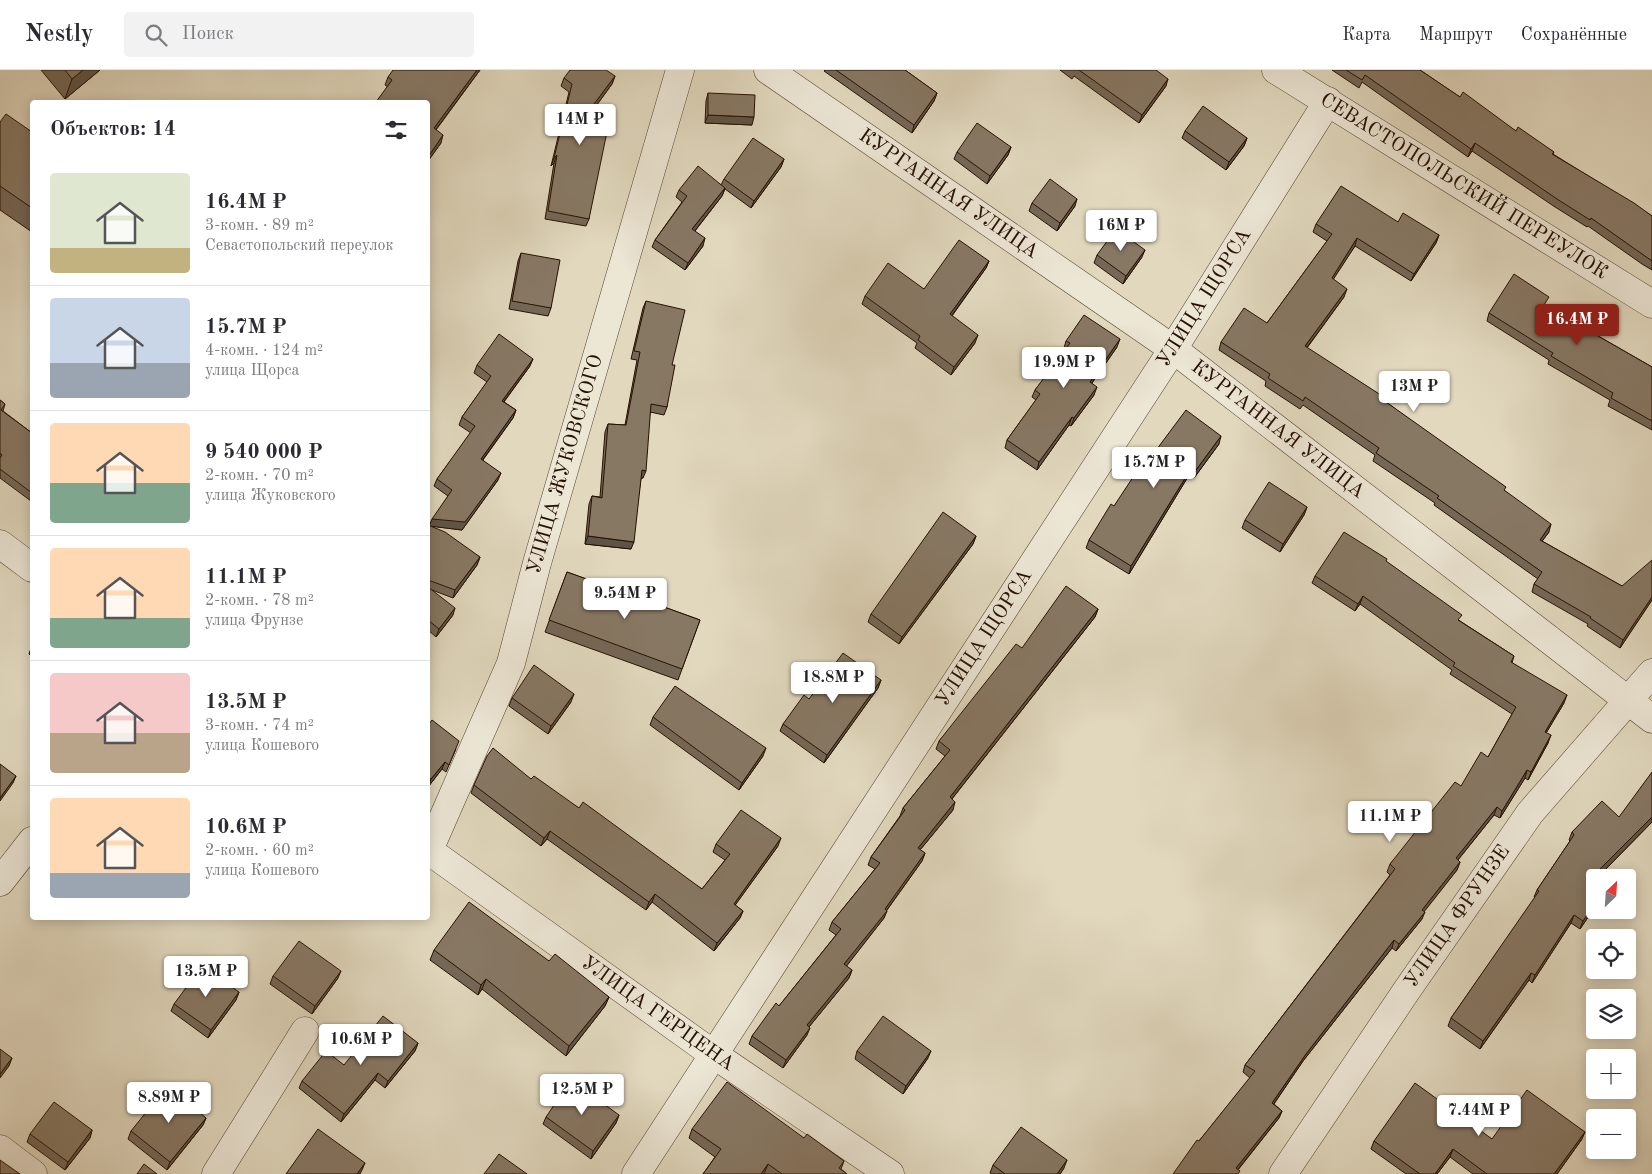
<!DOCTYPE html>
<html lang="ru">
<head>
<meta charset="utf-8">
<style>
	:root { --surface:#fff; --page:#f2f2f3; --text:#2b2b33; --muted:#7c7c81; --line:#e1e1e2; --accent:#8f2418 }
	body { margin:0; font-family:"Old Standard TT",serif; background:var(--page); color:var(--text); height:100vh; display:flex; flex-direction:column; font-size:19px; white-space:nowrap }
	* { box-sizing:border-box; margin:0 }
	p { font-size:16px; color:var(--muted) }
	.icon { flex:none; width:28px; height:28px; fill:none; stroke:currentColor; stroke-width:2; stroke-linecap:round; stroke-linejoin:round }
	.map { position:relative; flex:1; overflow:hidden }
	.details { position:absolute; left:30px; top:30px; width:400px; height:820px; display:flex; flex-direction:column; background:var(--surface); border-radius:5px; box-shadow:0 2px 12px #0003 }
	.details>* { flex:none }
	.needle { width:32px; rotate:25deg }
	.tools { position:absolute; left:1586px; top:799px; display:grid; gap:10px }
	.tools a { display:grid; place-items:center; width:50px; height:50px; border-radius:5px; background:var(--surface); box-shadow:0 2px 12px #0003; font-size:25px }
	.price { position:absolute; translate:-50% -42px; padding:0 11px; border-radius:5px; background:#fff; color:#222; font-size:16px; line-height:32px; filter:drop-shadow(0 1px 2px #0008) }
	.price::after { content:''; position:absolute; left:50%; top:30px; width:15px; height:11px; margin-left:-8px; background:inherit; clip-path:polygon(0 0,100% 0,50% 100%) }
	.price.active { background:var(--accent); color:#fff }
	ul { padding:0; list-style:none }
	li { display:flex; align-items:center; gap:15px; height:125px; padding:0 20px }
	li+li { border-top:1px solid var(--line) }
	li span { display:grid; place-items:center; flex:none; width:140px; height:100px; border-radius:5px; color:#555 }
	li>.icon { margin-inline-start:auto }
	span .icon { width:60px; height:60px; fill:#fffc; stroke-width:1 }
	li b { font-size:21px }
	h2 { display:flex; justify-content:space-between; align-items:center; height:60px; padding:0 20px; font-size:21px }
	header { display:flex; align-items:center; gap:30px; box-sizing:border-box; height:70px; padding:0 25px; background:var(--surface); border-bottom:1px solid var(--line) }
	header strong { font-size:24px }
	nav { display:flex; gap:28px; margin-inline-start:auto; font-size:18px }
	.search { width:350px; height:45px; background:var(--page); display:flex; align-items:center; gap:12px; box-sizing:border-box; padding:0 18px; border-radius:5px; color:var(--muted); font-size:19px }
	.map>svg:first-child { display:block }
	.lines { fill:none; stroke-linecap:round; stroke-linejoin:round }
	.minor-casing { stroke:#554231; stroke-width:29 }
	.minor { stroke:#ece6d5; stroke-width:28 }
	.wall { fill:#746756; stroke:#261002 }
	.shaded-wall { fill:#5e5446; stroke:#261002 }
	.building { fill:#877864; stroke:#261002 }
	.labels { text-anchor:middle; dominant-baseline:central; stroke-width:4; stroke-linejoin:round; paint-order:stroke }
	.street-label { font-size:20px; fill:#261002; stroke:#ece6d5 }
</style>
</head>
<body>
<header>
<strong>Nestly</strong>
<div class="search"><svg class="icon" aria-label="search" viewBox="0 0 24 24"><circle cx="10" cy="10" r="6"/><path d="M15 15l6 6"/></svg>Поиск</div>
<nav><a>Карта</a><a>Маршрут</a><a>Сохранённые</a></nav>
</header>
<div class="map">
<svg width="1652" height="1104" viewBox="0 0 1652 1104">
	<rect width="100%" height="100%" fill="#e1d8be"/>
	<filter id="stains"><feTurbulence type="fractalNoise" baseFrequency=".004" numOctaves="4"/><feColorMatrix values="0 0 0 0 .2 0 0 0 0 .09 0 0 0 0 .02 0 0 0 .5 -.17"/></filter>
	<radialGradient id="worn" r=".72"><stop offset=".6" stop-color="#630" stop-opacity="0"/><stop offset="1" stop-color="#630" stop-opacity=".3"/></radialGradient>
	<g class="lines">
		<defs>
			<g id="minor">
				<path id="s1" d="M768,0l405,279 479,370"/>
				<path id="s2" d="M1276,0l376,234"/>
				<path d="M0,474l32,24"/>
				<path id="s3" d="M428,780l285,204 177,120"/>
				<path id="s4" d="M429,780l82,-187 26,-100 143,-493"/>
				<path d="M0,812l32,-41"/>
				<path d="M0,1079l33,25"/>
				<path d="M216,1104l89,-143"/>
				<path id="s5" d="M636,1104l537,-825 155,-248"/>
				<path id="s6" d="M1283,1104l124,-184 123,-177 122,-140"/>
			</g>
		</defs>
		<!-- minor casing -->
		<use href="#minor" class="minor-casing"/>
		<!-- minor -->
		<use href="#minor" class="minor"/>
	</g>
	<!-- wall -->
	<path class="wall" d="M41,0h59l-35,29z
		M480,0l-44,60 5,13 -13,18v-59l-40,-15 -3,-2 3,-8z
		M825,0h80l32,23 -3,8 -22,32 -88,-62z
		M1060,0h96l10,16 -27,37 -65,-47 -2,3z
		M1332,0h88l40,27 56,34 38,21 -1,2 99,62v54l-10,-6 -54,-38 -1,1 -32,-20 -83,-56 -4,6 -106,-75 -3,6z
		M615,6l-3,8 -24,33 1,102 -3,7 -41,-7 9,-56 -3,3 18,-74 -8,-6 3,-8z
		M708,23l44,32 -47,-2 1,-22z
		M0,52l32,10v100l-32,-22z
		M1185,61l62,7 -3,8 -18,24 -44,-32z
		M1011,77l-3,8 -21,29 -33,-25 3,-7z
		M784,89l-3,8 -30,41 -26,-19 -3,7 -27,35 8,15 -18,24 -33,-23 3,-7 27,-38 -6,-5 3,-7 42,-5 3,-6z
		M1032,133l43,3 -18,25 -28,-20z
		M1398,152l41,13 -3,8 -25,38 -56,-35 -22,33 11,18 -37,51 79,54 119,89 44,41 -7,9 80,45 30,14 -32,48 -33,-22 1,-2 -56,-32 2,-8 4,-5 -104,-74 1,-2 -62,-42 2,-6 -72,-50 -3,4 -35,-23 1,-5 -47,-31 2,-8 46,-19 60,-82 -14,-9 3,-8z
		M521,183l30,55 -3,8 -39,-7 9,-48z
		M1097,185l45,2 -19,27 -29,-21z
		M989,191l-3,7 -34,48 23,27 -24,32 -36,-27 2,-5 -55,-39 3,-8 59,-7z
		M646,231l26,64 -5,42 -3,8 -14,-3 -7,66h-2l-10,71 -46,-5 4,-40 3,-8 8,1 5,-65 3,-8 17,1 12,-65 -6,-1 12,-51z
		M1547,235l-1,1 106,61v63l-44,-24 2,-6 -62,-36 1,-4 -62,-39 2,-8z
		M1066,271l51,6 -25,36 2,12 -23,31 -2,-1 -32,45 -32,-22 2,-8 29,-40 -4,-3 3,-7 31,-40 -2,-2z
		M477,295l53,1 -26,36 12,8 -3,8 -30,42 15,20 -36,50 -31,-4 49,31 -3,8 -24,33 -21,-8 21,25 -17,22 -8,-7v-105l1,1 19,-30 -14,-10 3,-7 34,-46 -12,-8 3,-8 25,-35 -13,-9z
		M0,330l5,4 -2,7 29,22v66l-1,2 -31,-23z
		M1219,374l-25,34 -5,-3 -60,99 -43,-26 3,-8 59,-79z
		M1307,437l-3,8 -24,37 -38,-24 3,-8z
		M976,466l-3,8 -74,100 -31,-22 3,-8z
		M1386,492l74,59 54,35 -2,7 52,40 -18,30 2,10 -20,37 -3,-2 -25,40 -6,-3 -36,45 2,2 -3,8 -33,41 -2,8 -26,32 -4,-3 -89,113 -29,43 8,7 -3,7 -41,52 -39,-29 51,-63 -7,-6 2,-7 145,-190 -3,-3 3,-8 98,-107 24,-43 -62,-40 2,-4 -92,-66 -5,7 -43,-28 3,-7z
		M567,502l133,48 -22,60 -133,-48z
		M1098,539l-3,8 -143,182 1,11 -33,40 5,3 -3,8 -35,49 -3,8 -38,48 6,4 -3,8 -40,49 -2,8 -24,33 -34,-24 3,-8 27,-30 57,-71 -7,-5 3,-8 43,-53 -7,-4 3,-8 29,-41 3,-8 42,-52 -9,-7 3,-8 83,-93z
		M32,575v12l-3,-3z
		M881,610l-3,8 -54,75 -44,-32 3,-7 26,-25z
		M512,628l59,4 -23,32 -39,-28z
		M653,647l110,39 -24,34 -89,-65z
		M428,653l28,26 -10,23 -4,-3 -14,18z
		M531,709l48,29 123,81 23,-29 -12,-8 3,-8 62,2 -43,59 8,6 -3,7 -26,33 -62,-49 -6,8 -99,-71 -6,7 -70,-53 3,-8z
		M1619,747l33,5 -55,56h-2v29l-15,22 -9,-6 -39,60 -3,-3 -49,69 -32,-23 3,-8 84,-120 -1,-1 3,-7 33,-49 -1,-1 3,-8z
		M434,880l115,11 60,36 -4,9 -39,50 -84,-67 -4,6 -48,-35z
		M273,906l65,2 -26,36 -42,-30z
		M239,922l-3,8 -28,38 -37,-27 3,-7z
		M418,973l-3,8 -30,37 -10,-8 -34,42 -42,-34 3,-7 42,-16z
		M857,981l71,7 -25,36 -48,-35z
		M619,1045l-3,8 -25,36 -48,-35 3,-7z
		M206,1048l-3,7 -36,45 -39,-31 3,-8z
		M692,1059l112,9 40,23 -3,8 6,5h-144l12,-17 -26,-19z
		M92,1060l-2,8 -25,32 -38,-28 3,-8z
		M1492,1069h90l-25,35h-84l-23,-17 -13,17h-31l-35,-25 3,-8z
		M993,1095l71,3 -4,6h-68l-2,-1z"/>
	<!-- shaded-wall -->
	<path class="shaded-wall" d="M83,0h17l-35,29 7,-20z
		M477,0h3l-49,66 3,-8z
		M615,6l-3,8 -29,40 2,-8z
		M1168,9l-2,7 -27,37 3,-8z
		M937,23l-3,8 -22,32 2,-8z
		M708,45l46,2 -2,8 -47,-2z
		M443,65l-2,8 -13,18v-4z
		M1247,68l-3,8 -18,24 3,-8z
		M1475,73l-3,8 -4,6 3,-8z
		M1011,77l-3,8 -21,29 3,-8z
		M557,85l-3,8 -3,3 3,-8z
		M784,89l-3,8 -30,41 3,-7z
		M725,118l-3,8 -32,41 2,-8z
		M1077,129l-2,7 -18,25 3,-8z
		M1439,165l-3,8 -25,38 3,-7z
		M705,168l-2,8 -18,24 3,-7z
		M1357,168l-2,8 -26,40 3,-8z
		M1145,180l-3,7 -19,27 3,-8z
		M989,191l-3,7 -39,54 3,-8z
		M1347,219l-3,8 -42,57 3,-8z
		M978,265l-3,8 -24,32 3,-8z
		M1120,269l-3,8 -30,43 3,-8z
		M533,289l-3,7 -31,42 3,-7z
		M1097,317l-3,8 -23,31 3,-8z
		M516,340l-3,8 -35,48 3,-7z
		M1072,347l-3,8 -32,45 2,-8z
		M1221,366l-2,8 -25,34 2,-8z
		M1192,397l-3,8 -60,99 2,-8z
		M642,400l4,1 -3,7h-4z
		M501,403l-3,7 -36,50 -33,-4 3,-7z
		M1307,437l-3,8 -24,37 3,-8z
		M1551,454l-2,8 -12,16 3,-8z
		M588,466l46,6 -3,7 -46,-5z
		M976,466l-3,8 -74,100 3,-7z
		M480,487l-3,8 -24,33 2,-8z
		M1363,526l-3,8 -5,7 3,-7z
		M1652,527v3l-32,48 3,-8z
		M455,538l-2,7 -17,22 3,-8z
		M1098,539l-3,8 -148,188 3,-8z
		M881,610l-3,8 -54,75 3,-8z
		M574,624l-3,8 -23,32 3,-8z
		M1567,625l-3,8 -22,37 3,-8z
		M1551,665l-3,8 -20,37 3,-8z
		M766,678l-3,8 -24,34 3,-7z
		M445,692l-3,7 -14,18 3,-8z
		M1527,700l-2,8 -25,40 2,-7z
		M16,706l-3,7 -13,18v-3z
		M955,732l-2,8 -38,46 3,-8z
		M1497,737l-3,8 -41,51 3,-8z
		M1652,747v5l-55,56 -4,-2z
		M550,761l-3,8 -6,7 3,-8z
		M781,768l-3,8 -47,65 3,-7z
		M925,783l-3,8 -38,53 3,-3 -3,7 -42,54 2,-8z
		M1460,792l-3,8 -37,47 2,-7z
		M655,824l-3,8 -6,8 3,-8z
		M1595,833v4l-15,22 3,-8z
		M743,841l-3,7 -26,33 3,-8z
		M1425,842l-3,7 -26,32 3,-7z
		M1574,845l-3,8 -39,60 3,-8z
		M1394,870l-2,8 -89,113 -34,50 3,-8 34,-49z
		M852,900l-3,8 -45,55 3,-8z
		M341,901l-3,7 -26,36 3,-8z
		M1531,903l-2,7 -49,69 3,-8z
		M486,909l-4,10 -4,6 3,-10z
		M239,922l-3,8 -28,38 3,-8z
		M609,927l-4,9 -39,50 3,-10z
		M810,958l-3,7 -24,33 3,-8z
		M418,973l-3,8 -30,37 3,-7z
		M931,981l-3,7 -25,36 3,-8z
		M12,988l-3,8 -9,12v-4z
		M378,1003l-3,7 -34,42 3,-8z
		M1282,1041l-3,7 -45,56 2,-6z
		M619,1045l-3,8 -25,36 2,-8z
		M206,1048l-3,7 -36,45 3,-8z
		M92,1060l-2,8 -25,32 3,-8z
		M1585,1062l-3,7 -25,35h-3z
		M1453,1079l-3,8 -13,17h-2z
		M1067,1090l-3,8 -4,6h-3z
		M365,1093l-3,7 -2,4h-3z
		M768,1094l-4,10h-3z"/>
	<!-- building -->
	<path class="building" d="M65,0h18l-11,9z
		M393,0h84l-43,58 9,7 -15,22v-55h-52l16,-22 -4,-3z
		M570,0h36l9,6 -30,40 24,6 -20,97 -41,-8 9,-56 -3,3 18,-74 -8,-6z
		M836,0h69l32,23 -23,32z
		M1079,0h77l12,9 -26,36z
		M1346,0h74l40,27 3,-5 53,39 2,-4 36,25 -2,2 82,49 18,13v45l-61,-43 -1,2 -33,-21 -82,-56 -4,6 -106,-74 -3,5z
		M708,23l47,2 -1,22 -46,-2z
		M1203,36l44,32 -18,24 -44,-31z
		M6,44l26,18v76l-32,-22v-64z
		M977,53l34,24 -21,29 -33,-24z
		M753,68l31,21 -30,42 -30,-22z
		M698,96l27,22 -33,41 13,9 -17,25 -33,-23 32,-44 -8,-6z
		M1050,109l27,20 -17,24 -28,-20z
		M1341,116l57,36 5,-9 36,22 -25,39 -57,-36 -25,40 15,11 -42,57 82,53 -1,3 120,85 -2,3 47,34 -11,16 82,46 30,-26v37l-29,43 -33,-22 1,-1 -57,-33 8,-12 -105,-74 2,-2 -63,-43 3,-5 -74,-51 -2,4 -35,-23 2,-4 -49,-32 23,-34 23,15 65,-89 -16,-10z
		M1116,159l29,21 -19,26 -29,-21z
		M959,170l30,21 -39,53 28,21 -24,32 -36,-27 2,-4 -55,-40 23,-33 36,26z
		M521,183l39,7 -9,48 -39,-7z
		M1514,204l35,23 -5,8 108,62v54l-41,-23 2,-5 -62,-37 2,-3 -64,-40z
		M646,231l39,9 -13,55h3l-8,42 -16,-3 -5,67 -4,-1 -8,72 -46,-6 4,-40 10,2 6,-74 18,1 14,-73 -6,-1z
		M1084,245l36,24 -30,43 7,5 -23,31 -2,-1 -33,45 -32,-22 33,-46 -5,-4 35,-47 -4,-2z
		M499,264l34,25 -31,42 14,9 -35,49 20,14 -36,49 -33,-3 20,-29 -15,-11 38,-53 -13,-9 29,-41 -14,-11z
		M0,330l5,4 -4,6 31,23v60l-32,-24v-11l2,-3 -2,-2z
		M1186,340l35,26 -25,34 -4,-3 -61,99 -42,-26 22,-36 3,2 31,-47 3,2z
		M1269,412l38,25 -24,37 -38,-24z
		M943,442l33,24 -74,101 -31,-23z
		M428,455l17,7 35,25 -25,33 -27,-10z
		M1344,462l43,27 -1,2 76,54 -4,5 56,36 -3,6 56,33 -22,37 6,3 -20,37 -4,-2 -25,41 -5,-4 -41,51 4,4 -38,48 3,2 -26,32 -5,-4 -88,114 -34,49 10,8 -46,57 4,3 -2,3h-65l24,-34 2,1 56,-70 -10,-6 150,-196 -5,-5 65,-82 6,4 20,-34 7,5 28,-50 -63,-41 2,-3 -92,-67 -5,8 -43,-28z
		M567,502l133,48 -18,49 -133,-49z
		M1066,516l32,23 -148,188 5,5 -37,46 7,5 -40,56 2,2 -43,53 8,6 -45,55 3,3 -24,32 -34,-24 24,-33 3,3 62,-77 -9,-7 48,-59 -9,-6 34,-47 -2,-2 47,-58 -11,-9 77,-97 6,4z
		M428,517l27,21 -16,21 -11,-9z
		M843,583l38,27 -54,75 -44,-31 21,-29 5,4z
		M534,595l40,29 -23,32 -39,-28z
		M675,616l91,62 -24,35 -89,-66z
		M432,650l27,21 -10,24 -4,-3 -14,17 -3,-3v-53l1,1z
		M493,678l38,31 3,-3 45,32 4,-6 119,87 28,-35 -14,-10 25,-34 40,28 -47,66 9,7 -26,32 -62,-49 -6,8 -99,-71 -6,7 -70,-53 13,-29z
		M0,694l16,12 -16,22z
		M1652,702v45l-59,59 2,2v25l-12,18 -9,-6 -39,60 -4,-2 -48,68 -32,-23 88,-127 -2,-1 37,-55 -2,-3 30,-31 17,16z
		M469,832l80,59 6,-7 54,43 -40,49 -83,-67 -5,6 -47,-35z
		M299,871l42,30 -26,35 -42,-30z
		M202,896l37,26 -28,38 -37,-26z
		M383,946l35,27 -30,38 -10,-8 -34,41 -42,-33 24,-30 18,14z
		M883,946l48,35 -25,35 -49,-35z
		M0,979l12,9 -12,16z
		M571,1010l48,35 -26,36 -47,-34z
		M727,1012l77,56 3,-4 37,27 -5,7 8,6h-65l-14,-10 -7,10h-58l18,-25 -29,-20z
		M1415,1013l77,56 35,-49 58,42 -31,42h-67l-34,-25 -18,25h-15l-46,-33z
		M168,1015l38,33 -36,44 -39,-31z
		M54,1032l38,28 -24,32 -38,-28z
		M1021,1057l46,33 -10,14h-52l-12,-9z
		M318,1059l47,34 -8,11h-71z
		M499,1084l28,20h-43z
		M0,1090l20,14h-20z
		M144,1094l13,10h-20z"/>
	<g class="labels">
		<!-- street labels -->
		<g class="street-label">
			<text stroke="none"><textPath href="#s2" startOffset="221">СЕВАСТОПОЛЬСКИЙ ПЕРЕУЛОК</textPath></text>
			<text stroke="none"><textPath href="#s1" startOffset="219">КУРГАННАЯ УЛИЦА</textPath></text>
			<text stroke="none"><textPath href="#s5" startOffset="1044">УЛИЦА ЩОРСА</textPath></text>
			<text stroke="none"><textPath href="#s1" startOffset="624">КУРГАННАЯ УЛИЦА</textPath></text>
			<text stroke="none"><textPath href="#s4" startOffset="410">УЛИЦА ЖУКОВСКОГО</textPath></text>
			<text stroke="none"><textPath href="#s5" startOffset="639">УЛИЦА ЩОРСА</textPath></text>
			<text stroke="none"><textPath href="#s6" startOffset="311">УЛИЦА ФРУНЗЕ</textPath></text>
			<text stroke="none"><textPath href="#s3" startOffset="282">УЛИЦА ГЕРЦЕНА</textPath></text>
		</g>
	</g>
	<rect width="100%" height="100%" filter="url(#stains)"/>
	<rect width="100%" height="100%" fill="url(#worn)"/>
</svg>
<div class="tools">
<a><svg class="needle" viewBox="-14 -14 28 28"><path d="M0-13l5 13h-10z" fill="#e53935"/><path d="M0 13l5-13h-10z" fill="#7c7c81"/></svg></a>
<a><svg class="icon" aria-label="locate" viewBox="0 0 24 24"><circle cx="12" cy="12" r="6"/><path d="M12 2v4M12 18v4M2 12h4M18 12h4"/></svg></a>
<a><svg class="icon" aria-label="layers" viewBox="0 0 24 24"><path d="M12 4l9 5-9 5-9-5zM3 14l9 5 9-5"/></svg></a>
<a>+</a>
<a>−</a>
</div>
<b class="price" style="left:580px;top:76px">14M ₽</b>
<b class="price" style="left:1121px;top:182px">16M ₽</b>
<b class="price active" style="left:1577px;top:276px">16.4M ₽</b>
<b class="price" style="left:1064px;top:319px">19.9M ₽</b>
<b class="price" style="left:1414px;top:343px">13M ₽</b>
<b class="price" style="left:1154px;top:419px">15.7M ₽</b>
<b class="price" style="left:625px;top:550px">9.54M ₽</b>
<b class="price" style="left:833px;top:634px">18.8M ₽</b>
<b class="price" style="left:1390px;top:773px">11.1M ₽</b>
<b class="price" style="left:206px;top:928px">13.5M ₽</b>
<b class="price" style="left:361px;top:996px">10.6M ₽</b>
<b class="price" style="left:582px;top:1046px">12.5M ₽</b>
<b class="price" style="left:169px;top:1054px">8.89M ₽</b>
<b class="price" style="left:1479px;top:1067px">7.44M ₽</b>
<section class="details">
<h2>Объектов: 14<svg class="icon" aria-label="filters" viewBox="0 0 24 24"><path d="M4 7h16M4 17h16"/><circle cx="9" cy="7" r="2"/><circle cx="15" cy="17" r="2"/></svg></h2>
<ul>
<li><span style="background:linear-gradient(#dfe7d0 75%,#c2b280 0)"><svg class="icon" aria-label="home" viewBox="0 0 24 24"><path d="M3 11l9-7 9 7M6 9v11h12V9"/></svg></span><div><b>16.4M ₽</b><p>3-комн. · 89 m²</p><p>Севастопольский переулок</p></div></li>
<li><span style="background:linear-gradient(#c9d6e8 65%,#9aa5b1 0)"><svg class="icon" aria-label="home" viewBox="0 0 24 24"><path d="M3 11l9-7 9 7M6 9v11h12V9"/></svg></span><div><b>15.7M ₽</b><p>4-комн. · 124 m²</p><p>улица Щорса</p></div></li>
<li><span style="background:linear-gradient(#ffd9b3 60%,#7fa58c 0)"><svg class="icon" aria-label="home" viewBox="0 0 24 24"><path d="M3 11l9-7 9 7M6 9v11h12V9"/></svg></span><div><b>9 540 000 ₽</b><p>2-комн. · 70 m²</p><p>улица Жуковского</p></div></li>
<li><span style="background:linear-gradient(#ffd9b3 70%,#7fa58c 0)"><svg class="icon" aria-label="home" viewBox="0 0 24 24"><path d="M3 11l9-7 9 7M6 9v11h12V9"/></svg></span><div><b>11.1M ₽</b><p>2-комн. · 78 m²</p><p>улица Фрунзе</p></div></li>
<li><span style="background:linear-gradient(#f6c9c9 60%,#b9a48a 0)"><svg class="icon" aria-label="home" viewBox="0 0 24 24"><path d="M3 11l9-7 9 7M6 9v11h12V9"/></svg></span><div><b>13.5M ₽</b><p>3-комн. · 74 m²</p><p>улица Кошевого</p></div></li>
<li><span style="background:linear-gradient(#ffd9b3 75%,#9aa5b1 0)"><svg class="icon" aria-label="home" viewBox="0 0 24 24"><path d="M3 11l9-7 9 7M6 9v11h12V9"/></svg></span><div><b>10.6M ₽</b><p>2-комн. · 60 m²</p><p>улица Кошевого</p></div></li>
</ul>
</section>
</div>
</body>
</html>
